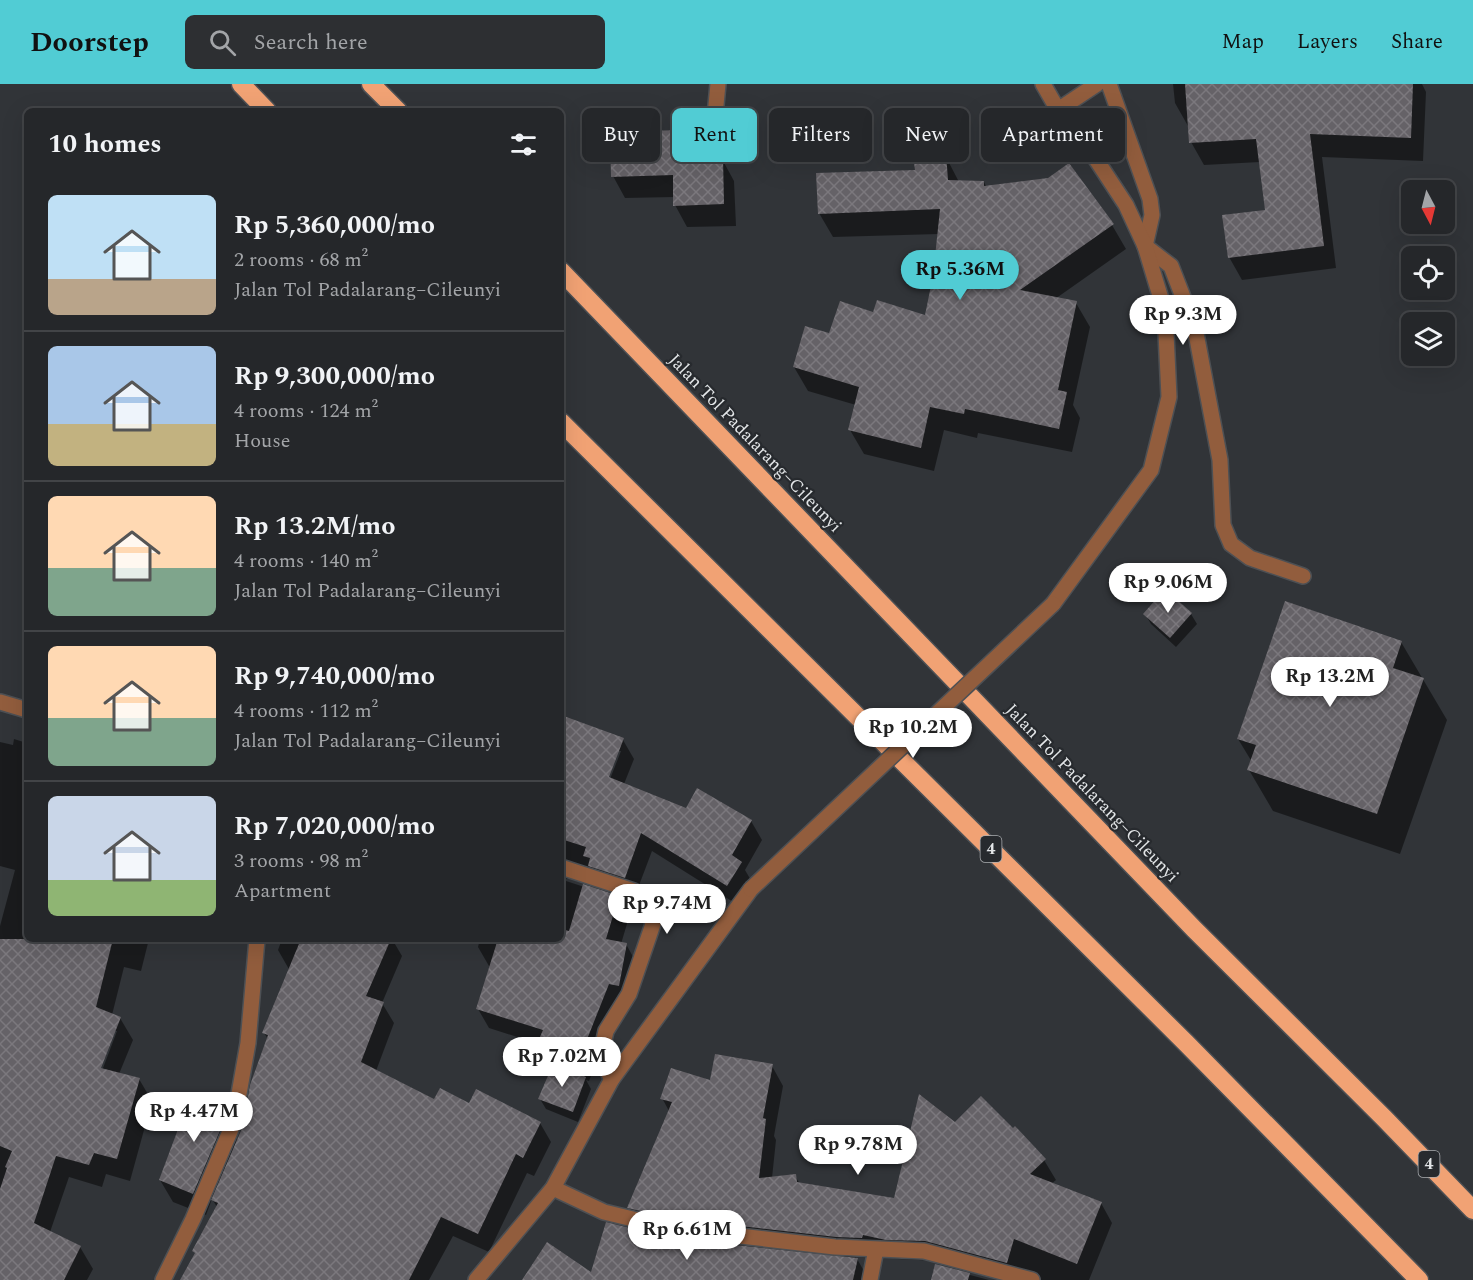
<!DOCTYPE html>
<html lang="en">
<head>
<meta charset="utf-8">
<style>
	:root { --surface:#25272a; --page:#2d2f32; --text:#f1f3f6; --muted:#a3a5a8; --line:#424447; --accent:#51ccd4 }
	body { margin:0; font-family:Spectral,serif; background:var(--page); color:var(--text); height:100vh; display:flex; flex-direction:column; font-size:22px; white-space:nowrap }
	* { box-sizing:border-box; margin:0 }
	p { font-size:20px; color:var(--muted) }
	.icon { flex:none; width:33px; height:33px; fill:none; stroke:currentColor; stroke-width:2; stroke-linecap:round; stroke-linejoin:round }
	.map { position:relative; flex:1; overflow:hidden }
	.panel { position:absolute; left:24px; top:24px; width:540px; height:834px; display:flex; flex-direction:column; background:var(--surface); border-radius:9px; box-shadow:0 6px 24px #0002,0 0 0 2px var(--line) }
	.panel>* { flex:none }
	.hud { position:absolute; left:582px; top:24px; width:570px; height:54px; display:flex; gap:12px }
	.needle { width:39px; rotate:173deg }
	.buttons { position:absolute; left:1401px; top:96px; display:grid; gap:12px }
	.buttons a { display:grid; place-items:center; width:54px; height:54px; border-radius:9px; background:var(--surface); box-shadow:0 6px 24px #0002,0 0 0 2px var(--line); font-size:30px }
	.price { position:absolute; translate:-50% -51px; padding:0 14px; border-radius:21px; background:#fff; color:#222; font-size:20px; line-height:39px; filter:drop-shadow(0 2px 3px #0008) }
	.price::after { content:''; position:absolute; left:50%; top:36px; width:18px; height:14px; margin-left:-9px; background:inherit; clip-path:polygon(0 0,100% 0,50% 100%) }
	.price.selected { background:var(--accent); color:#111 }
	ul { padding:0; list-style:none }
	li { display:flex; align-items:center; gap:18px; height:150px; padding:0 24px }
	li+li { border-top:2px solid var(--line) }
	li span { display:grid; place-items:center; flex:none; width:168px; height:120px; border-radius:9px; color:#555 }
	li>.icon { margin-inline-start:auto }
	span .icon { width:72px; height:72px; fill:#fffc; stroke-width:1 }
	li b { font-size:26px }
	h2 { display:flex; justify-content:space-between; align-items:center; height:72px; padding:0 24px; font-size:26px }
	.tag { padding:0 21px; border-radius:9px; background:var(--surface); box-shadow:0 6px 24px #0002,0 0 0 2px var(--line); font-size:21px; line-height:54px }
	.tag.selected { background:var(--accent); color:#111 }
	header { display:flex; align-items:center; gap:36px; box-sizing:border-box; height:84px; padding:0 30px; background:var(--accent); color:#111 }
	header strong { font-size:28px }
	nav { display:flex; gap:33px; margin-inline-start:auto; font-size:21px }
	.search { width:420px; height:54px; background:var(--page); display:flex; align-items:center; gap:15px; box-sizing:border-box; padding:0 21px; border-radius:9px; color:var(--muted); font-size:22px }
	.map>svg:first-child { display:block }
	.shadow { fill:#0007; fill-rule:evenodd }
	.building { fill:url(#building-cross-hatch) }
	.lines { fill:none; stroke-linecap:round; stroke-linejoin:round }
	.service-casing { stroke:#4d5054; stroke-width:18 }
	.minor-casing { stroke:#4d5054; stroke-width:18 }
	.tertiary-casing { stroke:#4d5054; stroke-width:18 }
	.motorway-casing { stroke:#4d5054; stroke-width:21 }
	.service { stroke:#925d3d; stroke-width:15 }
	.minor { stroke:#925d3d; stroke-width:15 }
	.tertiary { stroke:#925d3d; stroke-width:15 }
	.motorway { stroke:#f1a274; stroke-width:18 }
	.tertiary-bridge-casing { stroke:#4d5054; stroke-width:18; stroke-linecap:butt }
	.tertiary-bridge { stroke:#925d3d; stroke-width:15 }
	.labels { text-anchor:middle; dominant-baseline:central; stroke-width:4.5; stroke-linejoin:round; paint-order:stroke }
	.shield { fill:#272a2e; stroke:#aaadb0; stroke-width:1.5 }
	.shield-label { font-size:16px; font-weight:bold; fill:#e2e5e7 }
	.street-label { font-size:18px; fill:#e2e5e7; stroke:#272a2e }
</style>
</head>
<body>
<header>
<strong>Doorstep</strong>
<div class="search"><svg class="icon" aria-label="search" viewBox="0 0 24 24"><circle cx="10" cy="10" r="6"/><path d="M15 15l6 6"/></svg>Search here</div>
<nav><a>Map</a><a>Layers</a><a>Share</a></nav>
</header>
<div class="map">
<svg width="1473" height="1196" viewBox="0 0 1473 1196">
	<defs>
		<pattern id="building-cross-hatch" width="8" height="8" patternUnits="userSpaceOnUse" patternTransform="scale(1.5)"><rect width="8" height="8" fill="#656267"/><path d="M0 0l8 8M0 8l8-8" fill="none" stroke="#7b787d"/></pattern>
	</defs>
	<rect width="100%" height="100%" fill="#313438"/>
	<!-- shadow -->
	<path class="shadow" d="M1173,0h249l4,8 -3,69 -101,-4 14,111 -94,12 -13,-23 38,-46 -7,-49 -56,3 -13,-23 -3,-16 -13,-23z
		M681,48l12,21 1,6h28l12,22 2,45 -49,1 -12,-22v-8l-50,1 -12,-22z
		M945,71l14,27h25l3,6 125,37 14,24 -71,50 21,4 14,24 -17,78 7,13 -8,34 -94,-19 -1,5 -33,-8 -10,41 -70,-17 -14,-24 6,-25 -48,-14 -14,-24 36,-32 44,-21 52,3 9,-41 4,-42 -106,3 -14,-24 97,-42z
		M1145,530h46l6,10 -21,23 -25,-23z
		M1401,558l46,78 -47,134 -127,-43 -24,-41 3,-8 -14,-23z
		M561,632l62,24 11,19 -10,25 63,26 64,11 11,19 -17,30 7,12 -14,23 -86,-54 -17,45 -59,-20 -13,4 55,18 11,19 -8,27h5l11,20 -18,39 -30,78 -3,-1 5,9 -13,33 -32,-13 -6,-10 13,-32 -4,-2 -11,-19 1,-2 -50,-16 -11,-19 13,-42 -2,-1 -11,-19 2,-8h81zM617,667h4l-13,33 -3,-1z
		M14,655l13,4v196h122l-8,32 -17,-4 -12,48 8,3 13,22 -14,34 20,5 13,22 -22,80 -24,-7 -4,13 -33,-10 -19,55 30,15 13,22 -6,11h-87v-354l15,-56 -15,-4v-124l13,3zM114,947h3l-17,45 -3,-1z
		M282,855h110l10,17 -20,47 12,20 -18,48 59,30 35,4 70,18 11,19 -17,34 -7,-3 -38,79 -36,-16 -24,44h-247l14,-25 -2,-4 23,-44 -5,-8 -6,16 -33,-13 -13,-22 66,-73 13,22 -3,13 8,-16 24,-87 -4,-6 26,-62 -12,-21z
		M772,982l11,20 -9,50 2,4 -4,38 23,-2 5,8 95,16 60,-76 89,36 12,20 -5,4 50,19 11,20 -23,57h-79l-71,-19 -41,-2 -24,-5 -1,4 -17,-1 13,23h-345l68,-6 76,-35 23,3v-2l-51,-13 -11,-20 40,-96 -7,-13 49,-16z
		M936,1182l53,14h-56z"/>
	<!-- building -->
	<path class="building" d="M1185,0h228l-2,54 -101,-4 14,112 -96,12 -6,-43 43,-5 -9,-71 -67,4z
		M682,46l1,28h40l1,46 -51,2v-31l-62,2 -1,-45z
		M946,69l2,27 36,1v5l64,-8 21,-15 45,61 -94,66 57,11 -19,89 9,2 -8,37 -94,-20 -1,5 -34,-7 -9,41 -73,-18 11,-43 -66,-20 12,-41 24,7 11,-32 33,11 4,-12 48,15 8,-39 7,-67 -122,5 -2,-41 99,-3 -2,-14z
		M1165,505l27,24 -22,25 -27,-24z
		M1285,517l117,40 -9,27 31,10 -47,136 -130,-44 9,-25 -19,-6z
		M561,631l63,23 -15,39 77,31 11,-20 55,32 -20,35 10,7 -15,24 -86,-53 -16,45 -37,-12 2,-8 -7,-2 3,-9 -25,-8z
		M583,800l36,12 -13,43 21,4 -8,43 -10,-2 -31,78 -42,-16 7,-16 -67,-21 22,-70h63v-10l8,2z
		M0,855h113l-17,68 25,10 -20,51 39,10 -23,81 -23,-6 -5,12 -33,-9 -22,67 47,23 -17,34h-64v-91l7,-21 -2,-1 7,-16 -12,-5z
		M301,855h90l-25,57 18,6 -23,60 73,37 6,-11 29,15 7,-14 65,33 -18,36 -7,-4 -38,80 -37,-17 -32,63h-229l15,-27 -3,-2 26,-48 -7,-3 32,-74 7,-41 18,-50 -6,-2z
		M715,970l58,10 -10,54 3,1 -7,59 37,-4 1,8 97,16 25,-104 36,28 26,-26 32,32 2,-2 31,33 -16,15 72,28 -25,62 -63,-25 -7,24 -82,-22 -39,-1 -23,-5 -1,3 -26,-1 -164,-19 -45,-10 45,-106 -12,-3 11,-31 39,12z
		M553,980l33,13 -13,35 -35,-13z
		M192,1008l35,14 -2,13 -32,75 -34,-14z
		M606,1138l63,16 189,20 -5,22h-331l25,-38 44,30z
		M935,1180l35,9 -2,7h-37z"/>
	<g class="lines">
		<defs>
			<path id="service" d="M1145,162l26,20 24,62 25,132 3,65 8,19 19,14 53,18"/>
			<path id="minor" d="M1109,0l41,115 2,16 -7,31
				M1058,26l39,-26
				M714,42l4,-42
				M0,618l27,8
				M561,783l73,24 11,9 8,24 -24,70 -23,37 -6,27 12,21
				M553,1104l51,24 66,16 165,19 89,4 108,29
				M163,1196l30,-61 41,-97 14,-79 9,-104
				M870,1196l6,-31"/>
			<path id="tertiary" d="M1043,0l15,26 26,31 42,64 19,41 20,66 4,85 -18,73 -98,134
				M476,1196l77,-92 59,-109 139,-190"/>
			<path id="motorway" d="M241,0l26,27
				M371,0l27,27
				M561,187l633,658 190,189 89,92
				M561,338l625,621 233,237"/>
		</defs>
		<!-- service casing -->
		<use href="#service" class="service-casing"/>
		<!-- minor casing -->
		<use href="#minor" class="minor-casing"/>
		<!-- tertiary casing -->
		<use href="#tertiary" class="tertiary-casing"/>
		<!-- motorway casing -->
		<use href="#motorway" class="motorway-casing"/>
		<!-- service -->
		<use href="#service" class="service"/>
		<!-- minor -->
		<use href="#minor" class="minor"/>
		<!-- tertiary -->
		<use href="#tertiary" class="tertiary"/>
		<!-- motorway -->
		<use href="#motorway" class="motorway"/>
		<defs>
			<path id="tertiary-bridge" d="M751,805l302,-285"/>
		</defs>
		<!-- tertiary-bridge casing -->
		<use href="#tertiary-bridge" class="tertiary-bridge-casing"/>
		<!-- tertiary-bridge -->
		<use href="#tertiary-bridge" class="tertiary-bridge"/>
	</g>
	<g class="labels">
		<!-- shield labels -->
		<g class="shield">
			<rect x="980.5" y="752" width="21" height="26" rx="4.5"/>
			<rect x="1418.5" y="1067" width="21" height="26" rx="4.5"/>
		</g>
		<g class="shield-label">
			<text x="991" y="765">4</text>
			<text x="1429" y="1080">4</text>
		</g>
		<!-- street labels -->
		<g class="street-label">
			<text transform="translate(755 359) rotate(46)">Jalan Tol Padalarang–Cileunyi</text>
			<text transform="translate(1092 709) rotate(46)">Jalan Tol Padalarang–Cileunyi</text>
		</g>
	</g>
</svg>
<div class="buttons">
<a><svg class="needle" viewBox="-14 -14 28 28"><path d="M0-13l5 13h-10z" fill="#e53935"/><path d="M0 13l5-13h-10z" fill="#a3a5a8"/></svg></a>
<a><svg class="icon" aria-label="locate" viewBox="0 0 24 24"><circle cx="12" cy="12" r="6"/><path d="M12 2v4M12 18v4M2 12h4M18 12h4"/></svg></a>
<a><svg class="icon" aria-label="layers" viewBox="0 0 24 24"><path d="M12 4l9 5-9 5-9-5zM3 14l9 5 9-5"/></svg></a>
</div>
<b class="price selected" style="left:960px;top:217px">Rp 5.36M</b>
<b class="price" style="left:1183px;top:262px">Rp 9.3M</b>
<b class="price" style="left:1168px;top:530px">Rp 9.06M</b>
<b class="price" style="left:1330px;top:624px">Rp 13.2M</b>
<b class="price" style="left:913px;top:675px">Rp 10.2M</b>
<b class="price" style="left:667px;top:851px">Rp 9.74M</b>
<b class="price" style="left:562px;top:1004px">Rp 7.02M</b>
<b class="price" style="left:194px;top:1059px">Rp 4.47M</b>
<b class="price" style="left:858px;top:1092px">Rp 9.78M</b>
<b class="price" style="left:687px;top:1177px">Rp 6.61M</b>
<div class="hud">
<a class="tag">Buy</a>
<a class="tag selected">Rent</a>
<a class="tag">Filters</a>
<a class="tag">New</a>
<a class="tag">Apartment</a>
</div>
<section class="panel">
<h2>10 homes<svg class="icon" aria-label="filters" viewBox="0 0 24 24"><path d="M4 7h16M4 17h16"/><circle cx="9" cy="7" r="2"/><circle cx="15" cy="17" r="2"/></svg></h2>
<ul>
<li><span style="background:linear-gradient(#bfe0f5 70%,#b9a48a 0)"><svg class="icon" aria-label="home" viewBox="0 0 24 24"><path d="M3 11l9-7 9 7M6 9v11h12V9"/></svg></span><div><b>Rp 5,360,000/mo</b><p>2 rooms · 68 m²</p><p>Jalan Tol Padalarang–Cileunyi</p></div></li>
<li><span style="background:linear-gradient(#a9c7e8 65%,#c2b280 0)"><svg class="icon" aria-label="home" viewBox="0 0 24 24"><path d="M3 11l9-7 9 7M6 9v11h12V9"/></svg></span><div><b>Rp 9,300,000/mo</b><p>4 rooms · 124 m²</p><p>House</p></div></li>
<li><span style="background:linear-gradient(#ffd9b3 60%,#7fa58c 0)"><svg class="icon" aria-label="home" viewBox="0 0 24 24"><path d="M3 11l9-7 9 7M6 9v11h12V9"/></svg></span><div><b>Rp 13.2M/mo</b><p>4 rooms · 140 m²</p><p>Jalan Tol Padalarang–Cileunyi</p></div></li>
<li><span style="background:linear-gradient(#ffd9b3 60%,#7fa58c 0)"><svg class="icon" aria-label="home" viewBox="0 0 24 24"><path d="M3 11l9-7 9 7M6 9v11h12V9"/></svg></span><div><b>Rp 9,740,000/mo</b><p>4 rooms · 112 m²</p><p>Jalan Tol Padalarang–Cileunyi</p></div></li>
<li><span style="background:linear-gradient(#c9d6e8 70%,#8fb573 0)"><svg class="icon" aria-label="home" viewBox="0 0 24 24"><path d="M3 11l9-7 9 7M6 9v11h12V9"/></svg></span><div><b>Rp 7,020,000/mo</b><p>3 rooms · 98 m²</p><p>Apartment</p></div></li>
</ul>
</section>
</div>
</body>
</html>
